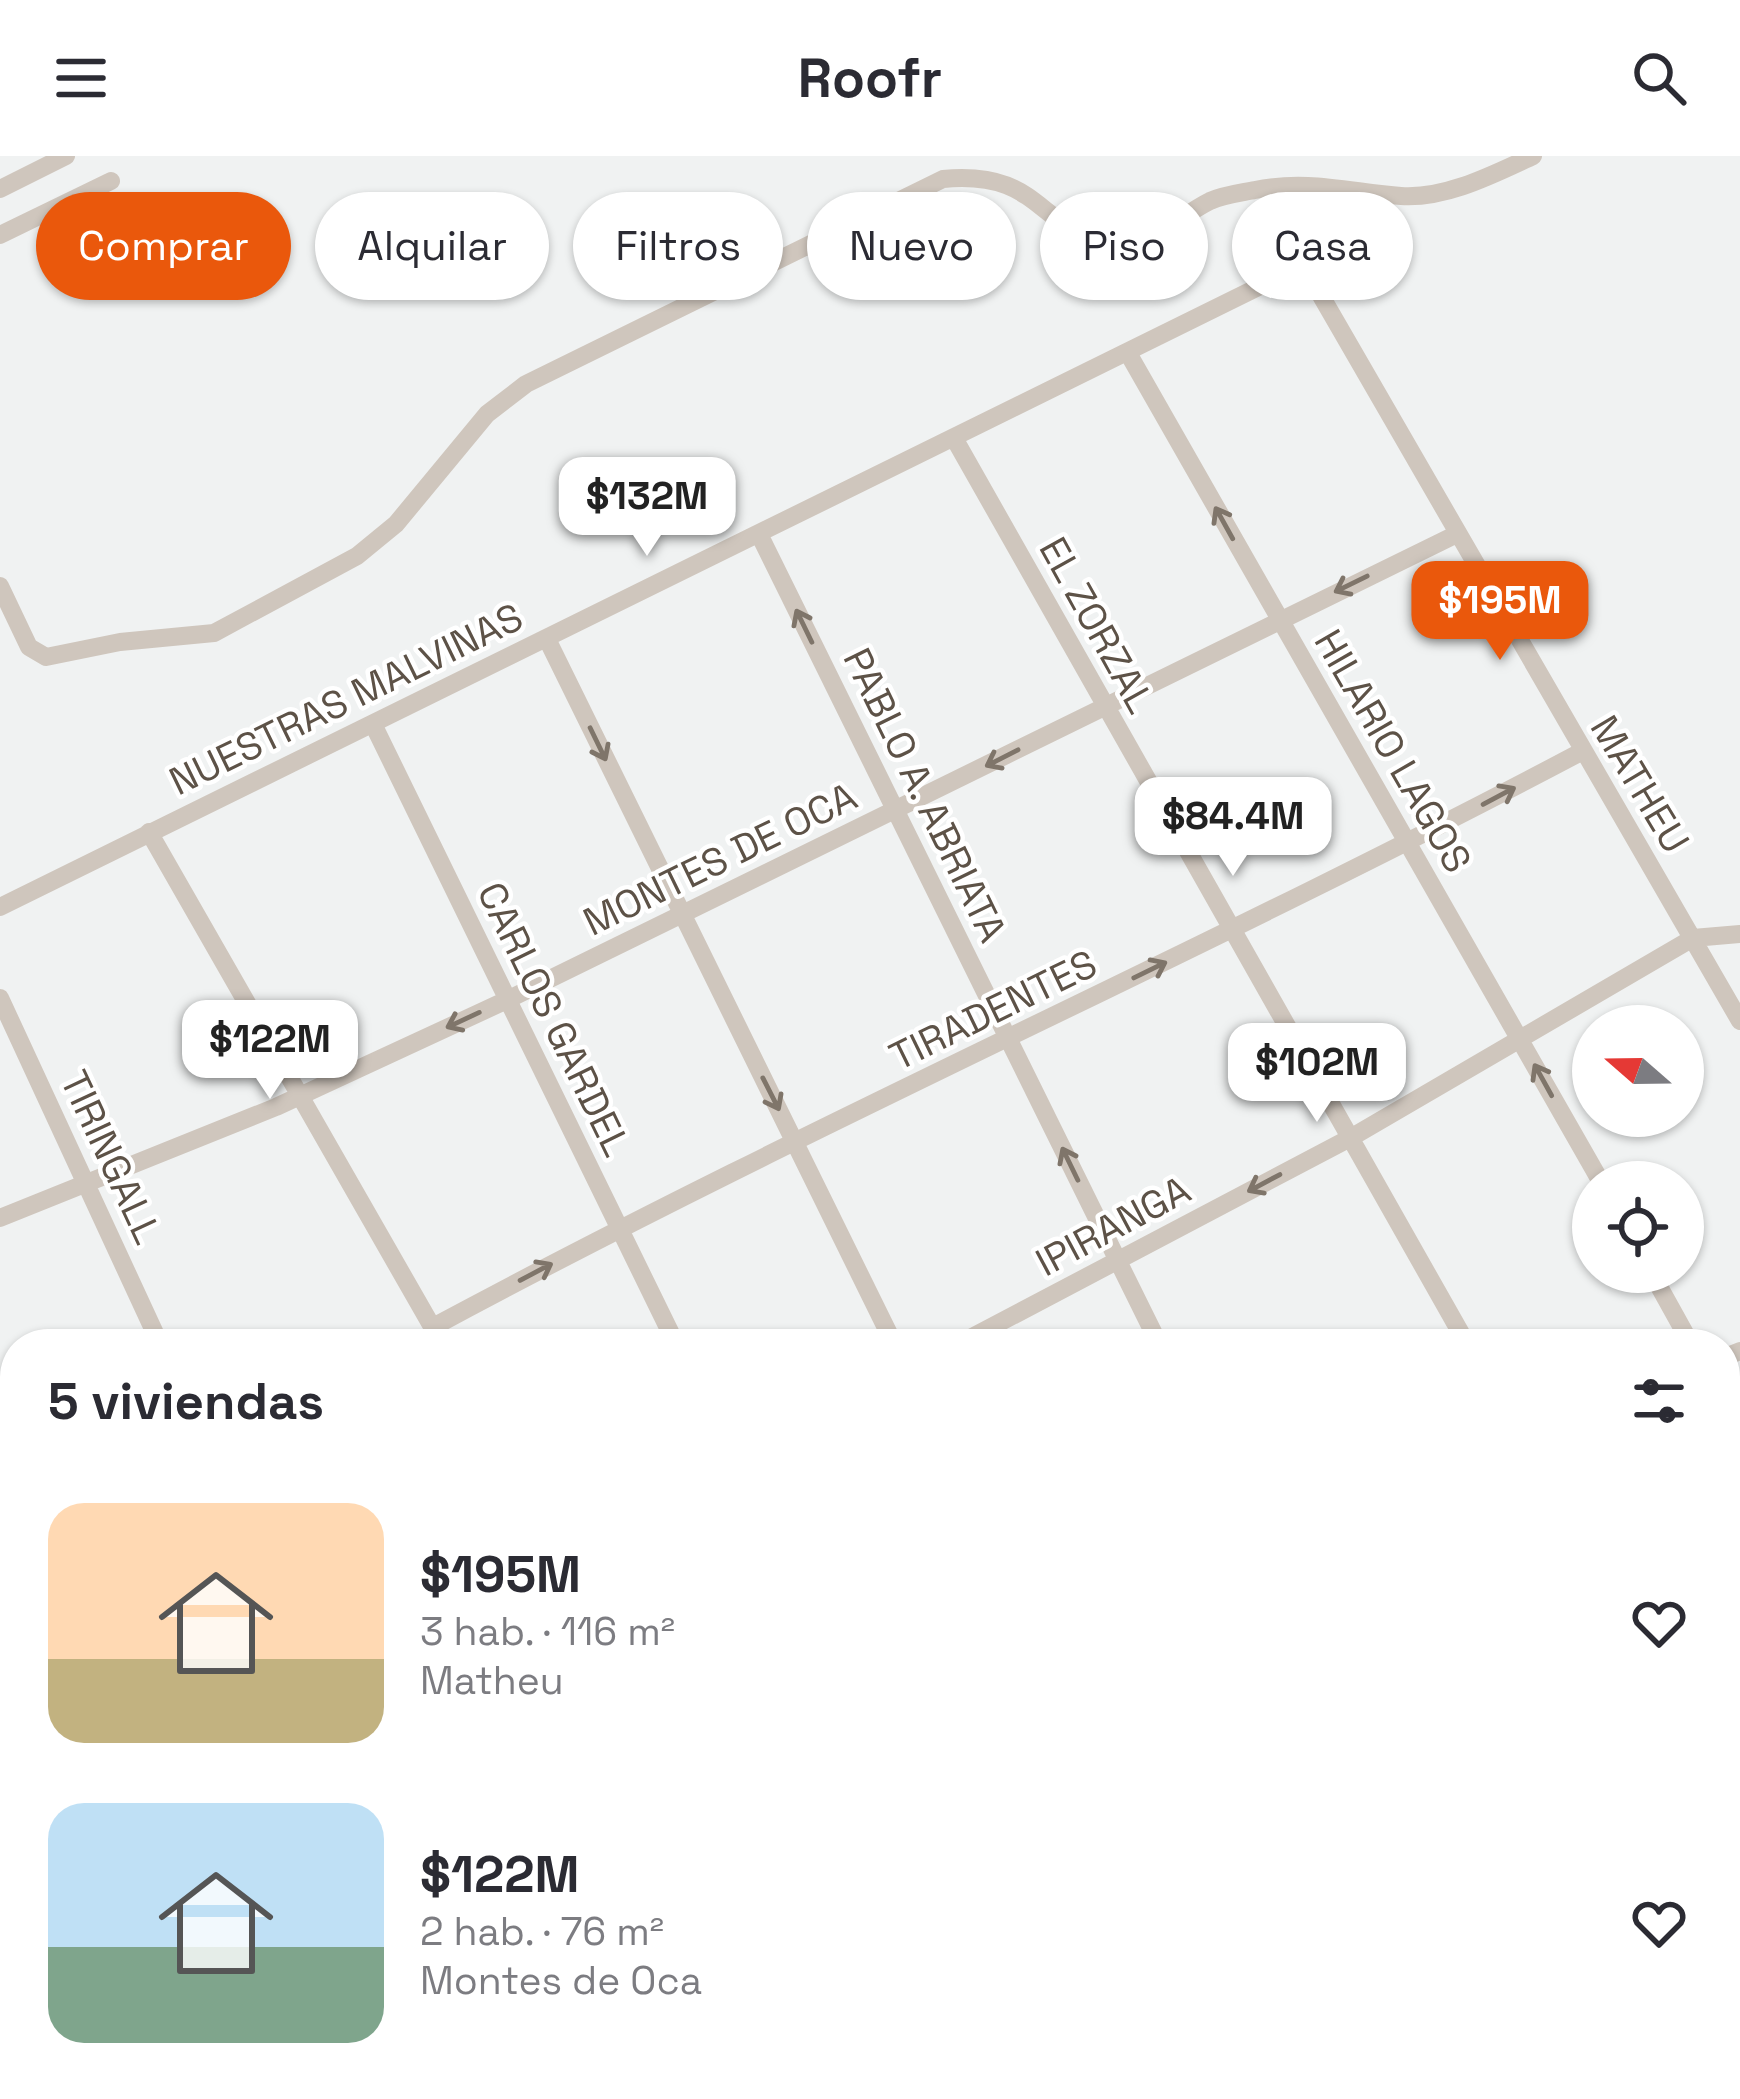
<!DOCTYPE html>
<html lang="es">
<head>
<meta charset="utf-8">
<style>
	:root { --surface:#fff; --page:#f7f7f7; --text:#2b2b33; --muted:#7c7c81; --accent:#ea580c }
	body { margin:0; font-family:"Space Grotesk",sans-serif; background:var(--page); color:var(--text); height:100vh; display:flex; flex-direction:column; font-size:45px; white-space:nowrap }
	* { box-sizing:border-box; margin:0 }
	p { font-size:39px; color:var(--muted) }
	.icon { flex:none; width:66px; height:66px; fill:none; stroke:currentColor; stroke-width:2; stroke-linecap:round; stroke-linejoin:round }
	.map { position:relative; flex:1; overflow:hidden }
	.panel { position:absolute; left:0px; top:1173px; width:1740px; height:771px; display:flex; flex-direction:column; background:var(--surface); border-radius:48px 48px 0 0; box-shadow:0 3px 9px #0004 }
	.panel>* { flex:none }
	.hud { position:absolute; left:36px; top:36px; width:1668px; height:108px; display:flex; gap:24px }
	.needle { width:78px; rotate:290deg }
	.buttons { position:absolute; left:1572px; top:849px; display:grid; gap:24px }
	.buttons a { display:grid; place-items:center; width:132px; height:132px; border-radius:50%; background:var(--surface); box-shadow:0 3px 9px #0004; font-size:60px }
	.price { position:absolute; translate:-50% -102px; padding:0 27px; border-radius:24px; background:#fff; color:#222; font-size:39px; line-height:78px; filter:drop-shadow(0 3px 6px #0008) }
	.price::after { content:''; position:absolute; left:50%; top:72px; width:36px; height:27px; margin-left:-18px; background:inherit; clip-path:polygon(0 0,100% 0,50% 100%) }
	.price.on { background:var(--accent); color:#fff }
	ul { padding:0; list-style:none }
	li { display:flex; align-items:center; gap:36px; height:300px; padding:0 48px }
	li span { display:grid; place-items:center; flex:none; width:336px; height:240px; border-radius:36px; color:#555 }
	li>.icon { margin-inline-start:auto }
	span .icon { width:144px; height:144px; fill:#fffc; stroke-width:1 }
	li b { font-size:51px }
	h2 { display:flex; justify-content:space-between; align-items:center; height:144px; padding:0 48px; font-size:51px }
	.pill { padding:0 42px; border-radius:54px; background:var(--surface); box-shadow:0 3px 9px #0004; font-size:42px; line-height:108px }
	.pill.on { background:var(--accent); color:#fff }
	header { display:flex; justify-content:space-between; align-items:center; height:156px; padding:0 48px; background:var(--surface); font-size:54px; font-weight:700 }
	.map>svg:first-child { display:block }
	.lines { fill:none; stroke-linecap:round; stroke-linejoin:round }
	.minor { stroke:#cfc6bd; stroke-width:18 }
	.oneway { stroke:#7f756a }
	.labels { text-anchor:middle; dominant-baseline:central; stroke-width:9; stroke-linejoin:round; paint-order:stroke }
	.street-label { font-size:39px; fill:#5d5247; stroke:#fff }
</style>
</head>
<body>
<header><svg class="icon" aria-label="menu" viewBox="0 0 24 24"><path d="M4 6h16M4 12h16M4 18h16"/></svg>Roofr<svg class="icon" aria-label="search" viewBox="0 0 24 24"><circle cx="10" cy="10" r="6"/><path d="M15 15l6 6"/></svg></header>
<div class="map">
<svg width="1740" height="1943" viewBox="0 0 1740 1943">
	<rect width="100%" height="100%" fill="#f0f2f2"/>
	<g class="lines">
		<!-- minor -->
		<path class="minor" d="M0,33l66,-33
			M0,79l111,-54
			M1128,197l473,829
			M954,282l513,906
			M759,378l400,810
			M0,430l29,61 17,10 74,-15 94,-9 143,-77 39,-32 91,-110 39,-30 417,-205c99,-9 92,50 167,63 38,7 68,-25 100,-41 13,-6 30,-8 45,-11 52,-11 95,2 146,6 45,3 93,-22 132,-40
			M547,483l347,705
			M373,568l303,620
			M149,676l293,512
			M0,751l1295,-638 14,6 431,746
			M0,842l160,346
			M0,1062l276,-111 231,-107 950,-466
			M1651,1116l40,72
			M433,1171c377,-203 770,-375 1148,-575
			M959,1188l393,-207 341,-199 47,-4
			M1725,1201l15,-6
			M1725,1359l15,34
			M0,1371l15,-7
			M0,1408l15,32
			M1725,1491l15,-7
			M0,1668l15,-7
			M1725,1775l15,-7
			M284,1929l7,14
			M608,1929l6,14
			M938,1929l7,14
			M1239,1929l7,14
			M1641,1929l7,14
			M118,1943l32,-14
			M715,1943l31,-14
			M1346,1943l32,-14"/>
	</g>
	<!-- one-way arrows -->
	<defs><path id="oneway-shaft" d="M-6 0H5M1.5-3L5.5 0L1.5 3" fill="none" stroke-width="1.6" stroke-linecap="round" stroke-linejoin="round" transform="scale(3)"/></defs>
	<g class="oneway">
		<use href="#oneway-shaft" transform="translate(1224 367) rotate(-119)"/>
		<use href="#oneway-shaft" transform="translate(1351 428) rotate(154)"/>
		<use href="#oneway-shaft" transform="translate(804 470) rotate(-116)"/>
		<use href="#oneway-shaft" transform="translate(598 588) rotate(64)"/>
		<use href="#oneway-shaft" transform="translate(1002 602) rotate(153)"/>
		<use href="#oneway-shaft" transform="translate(1499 640) rotate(-28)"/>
		<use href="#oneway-shaft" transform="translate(1150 814) rotate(-26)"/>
		<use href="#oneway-shaft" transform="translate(463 864) rotate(155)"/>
		<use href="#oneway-shaft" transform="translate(1543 924) rotate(-119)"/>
		<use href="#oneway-shaft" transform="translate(771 938) rotate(63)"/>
		<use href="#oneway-shaft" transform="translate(1070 1008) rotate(-116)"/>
		<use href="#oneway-shaft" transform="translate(1264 1027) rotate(152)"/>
		<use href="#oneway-shaft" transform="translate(536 1116) rotate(-28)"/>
	</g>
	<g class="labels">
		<!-- street labels -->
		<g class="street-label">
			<text transform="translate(1097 469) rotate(61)">EL ZORZAL</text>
			<text transform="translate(346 543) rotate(-26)">NUESTRAS MALVINAS</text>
			<text transform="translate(1393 595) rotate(60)">HILARIO LAGOS</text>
			<text transform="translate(1640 628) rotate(59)">MATHEU</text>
			<text transform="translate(925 639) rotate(64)">PABLO A. ABRIATA</text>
			<text transform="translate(720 703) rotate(-26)">MONTES DE OCA</text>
			<text transform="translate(993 854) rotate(-26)">TIRADENTES</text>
			<text transform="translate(554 863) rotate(64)">CARLOS GARDEL</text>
			<text transform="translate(111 1001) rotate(65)">TIRINGALL</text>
			<text transform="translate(1113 1070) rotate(-28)">IPIRANGA</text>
		</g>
	</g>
</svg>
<div class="buttons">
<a><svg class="needle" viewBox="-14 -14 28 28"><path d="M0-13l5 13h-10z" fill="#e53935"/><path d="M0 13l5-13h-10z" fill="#7c7c81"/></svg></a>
<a><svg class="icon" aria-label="locate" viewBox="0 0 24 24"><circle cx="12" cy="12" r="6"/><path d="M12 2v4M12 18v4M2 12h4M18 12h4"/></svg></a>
</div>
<b class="price" style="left:647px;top:403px">$132M</b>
<b class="price on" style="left:1500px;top:507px">$195M</b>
<b class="price" style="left:1233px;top:723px">$84.4M</b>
<b class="price" style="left:270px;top:946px">$122M</b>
<b class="price" style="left:1317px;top:969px">$102M</b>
<div class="hud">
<a class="pill on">Comprar</a>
<a class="pill">Alquilar</a>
<a class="pill">Filtros</a>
<a class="pill">Nuevo</a>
<a class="pill">Piso</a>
<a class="pill">Casa</a>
</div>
<section class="panel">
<h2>5 viviendas<svg class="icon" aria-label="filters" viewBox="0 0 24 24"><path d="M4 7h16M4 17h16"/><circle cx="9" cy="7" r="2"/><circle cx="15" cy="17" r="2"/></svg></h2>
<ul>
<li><span style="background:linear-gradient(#ffd9b3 65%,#c2b280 0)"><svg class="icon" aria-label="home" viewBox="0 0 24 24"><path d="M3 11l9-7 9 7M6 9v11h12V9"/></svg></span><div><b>$195M</b><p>3 hab. · 116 m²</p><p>Matheu</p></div><svg class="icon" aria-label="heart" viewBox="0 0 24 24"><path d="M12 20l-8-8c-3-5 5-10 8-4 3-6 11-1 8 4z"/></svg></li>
<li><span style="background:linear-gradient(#bfe0f5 60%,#7fa58c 0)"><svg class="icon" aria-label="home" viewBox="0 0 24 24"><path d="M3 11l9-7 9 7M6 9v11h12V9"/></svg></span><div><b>$122M</b><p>2 hab. · 76 m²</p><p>Montes de Oca</p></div><svg class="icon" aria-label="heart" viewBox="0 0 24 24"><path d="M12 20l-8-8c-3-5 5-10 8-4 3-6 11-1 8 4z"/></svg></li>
</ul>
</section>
</div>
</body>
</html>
